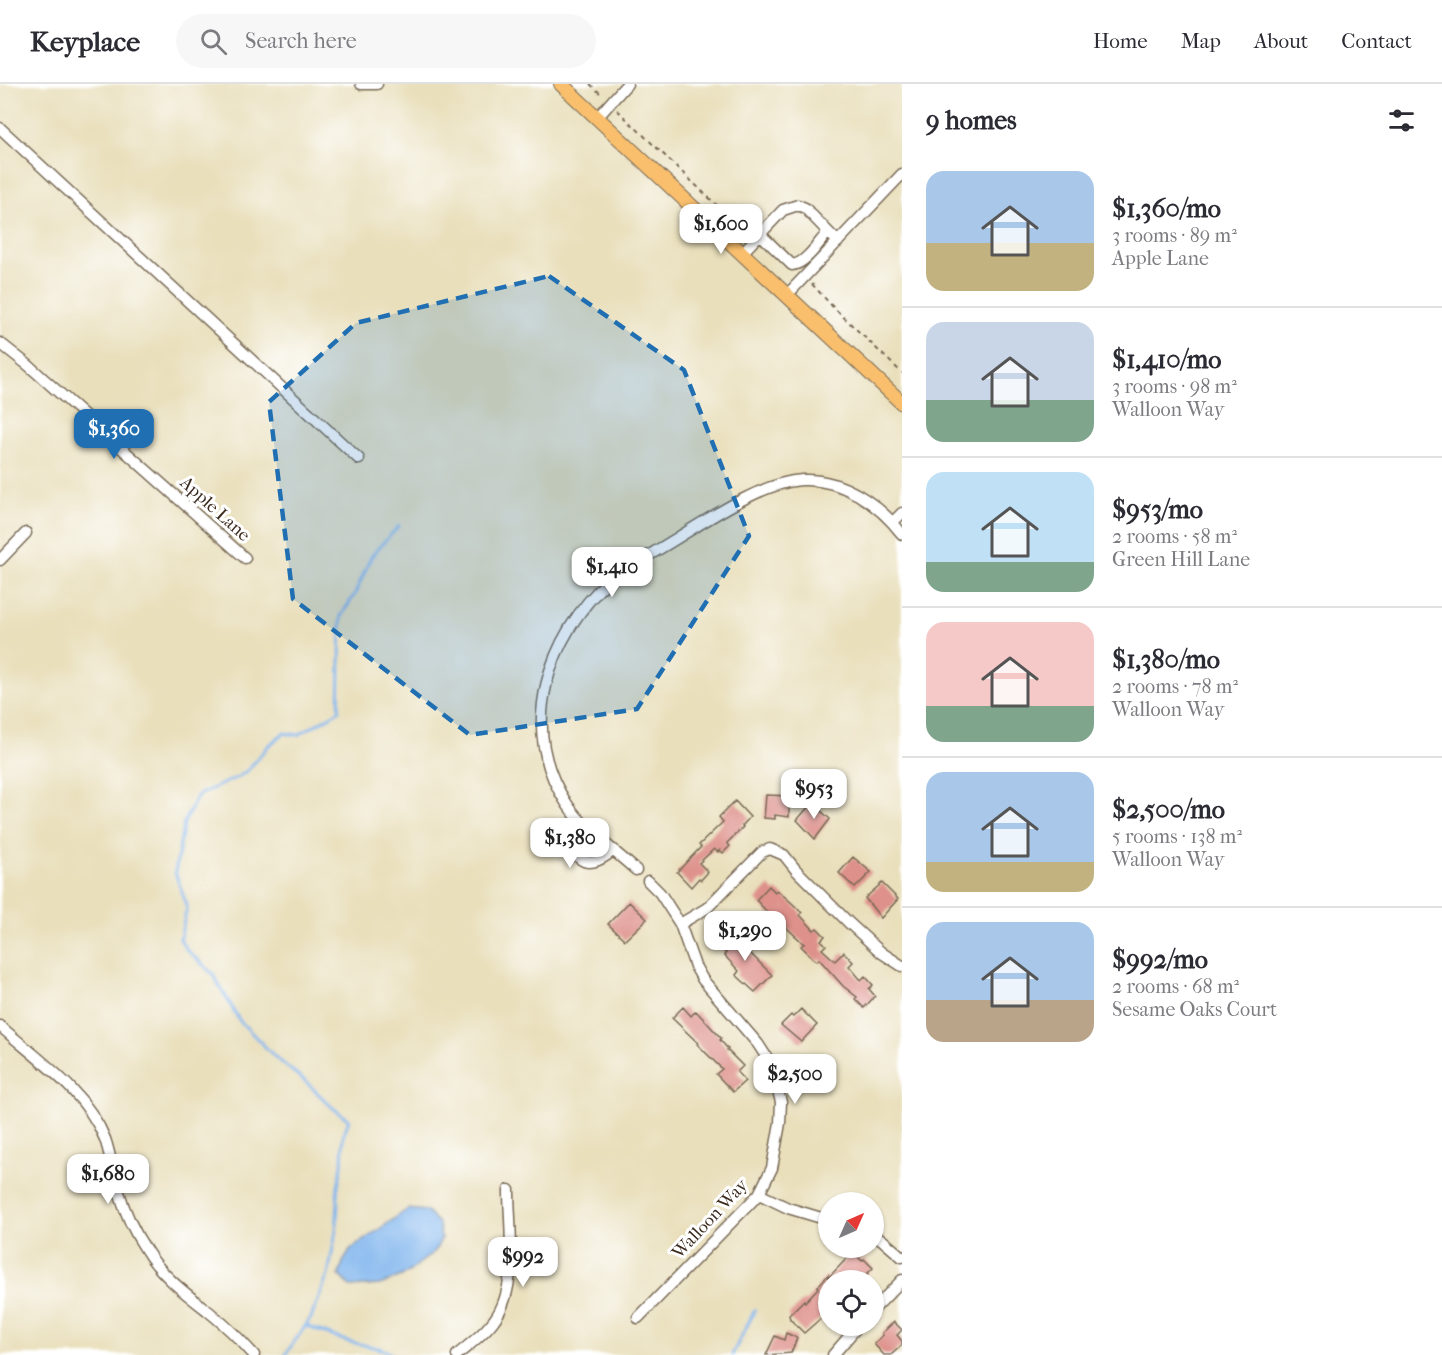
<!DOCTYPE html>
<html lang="en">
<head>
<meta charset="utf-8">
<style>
	:root { --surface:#fff; --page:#f7f7f7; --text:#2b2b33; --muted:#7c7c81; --line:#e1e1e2; --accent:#1f6fb2 }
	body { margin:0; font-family:"IM FELL French Canon",serif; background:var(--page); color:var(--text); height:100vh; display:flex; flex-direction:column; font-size:22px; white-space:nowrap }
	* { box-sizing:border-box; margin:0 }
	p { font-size:20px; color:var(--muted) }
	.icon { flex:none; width:33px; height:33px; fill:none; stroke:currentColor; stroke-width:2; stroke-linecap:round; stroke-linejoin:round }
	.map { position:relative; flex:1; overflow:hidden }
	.details { display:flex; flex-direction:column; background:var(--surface); width:540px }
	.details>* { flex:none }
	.needle { width:39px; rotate:45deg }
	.fabs { position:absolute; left:818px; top:1108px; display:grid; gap:12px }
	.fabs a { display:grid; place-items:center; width:66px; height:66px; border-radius:50%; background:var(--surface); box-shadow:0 2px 4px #0004; font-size:30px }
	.price { position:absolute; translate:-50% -51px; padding:0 14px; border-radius:12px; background:#fff; color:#222; font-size:20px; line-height:39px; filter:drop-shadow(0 2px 3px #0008) }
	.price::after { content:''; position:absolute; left:50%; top:36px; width:18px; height:14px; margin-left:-9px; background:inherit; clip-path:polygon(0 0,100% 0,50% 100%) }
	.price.current { background:var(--accent); color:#fff }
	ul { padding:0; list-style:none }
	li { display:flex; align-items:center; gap:18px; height:150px; padding:0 24px }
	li+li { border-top:2px solid var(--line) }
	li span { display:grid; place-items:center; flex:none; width:168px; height:120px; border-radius:18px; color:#555 }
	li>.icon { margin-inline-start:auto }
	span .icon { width:72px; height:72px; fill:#fffc; stroke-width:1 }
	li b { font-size:26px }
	h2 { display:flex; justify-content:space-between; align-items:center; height:72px; padding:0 24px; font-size:26px }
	header { display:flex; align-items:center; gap:36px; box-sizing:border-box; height:84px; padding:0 30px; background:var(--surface); border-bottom:2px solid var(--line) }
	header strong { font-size:28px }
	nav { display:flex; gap:33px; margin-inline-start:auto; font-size:21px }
	.search { width:420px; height:54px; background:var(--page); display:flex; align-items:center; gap:15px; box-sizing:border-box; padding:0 21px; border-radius:33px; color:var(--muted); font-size:22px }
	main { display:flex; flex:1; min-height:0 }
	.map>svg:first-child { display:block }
	.water { fill:#7eb4ed; stroke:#5c6f86; stroke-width:1.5 }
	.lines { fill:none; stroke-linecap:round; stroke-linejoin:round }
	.stream { stroke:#7eb4ed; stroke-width:3 }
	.building { fill:#de908a }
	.minor-casing { stroke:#786955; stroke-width:13 }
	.major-casing { stroke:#786955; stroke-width:16 }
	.path { stroke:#786955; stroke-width:2; stroke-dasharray:4.5 4.5; stroke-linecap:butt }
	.minor { stroke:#fff; stroke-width:10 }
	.major { stroke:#f9bf6d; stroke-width:14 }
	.marked { fill:#1f6fb2; fill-opacity:0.2; stroke:#1f6fb2; stroke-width:4.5; stroke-dasharray:12 8; stroke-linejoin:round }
	.labels { text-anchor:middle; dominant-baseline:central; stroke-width:6; stroke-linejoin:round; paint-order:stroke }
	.street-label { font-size:18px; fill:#3b2a1e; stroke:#fff }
</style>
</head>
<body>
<header>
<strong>Keyplace</strong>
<div class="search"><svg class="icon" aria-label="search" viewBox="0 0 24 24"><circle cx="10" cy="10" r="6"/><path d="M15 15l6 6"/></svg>Search here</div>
<nav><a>Home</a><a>Map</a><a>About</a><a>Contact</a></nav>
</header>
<main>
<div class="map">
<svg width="902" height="1271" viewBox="0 0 902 1271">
	<rect width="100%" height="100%" fill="#fff"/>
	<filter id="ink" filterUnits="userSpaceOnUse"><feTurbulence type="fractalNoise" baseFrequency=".0167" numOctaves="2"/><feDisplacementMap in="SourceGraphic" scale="12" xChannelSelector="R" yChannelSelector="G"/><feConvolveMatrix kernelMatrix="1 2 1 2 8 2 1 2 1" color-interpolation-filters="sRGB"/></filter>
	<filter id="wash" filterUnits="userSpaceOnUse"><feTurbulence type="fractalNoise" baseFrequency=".008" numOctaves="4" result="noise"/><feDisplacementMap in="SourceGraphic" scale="24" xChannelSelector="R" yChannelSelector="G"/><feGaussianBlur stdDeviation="1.35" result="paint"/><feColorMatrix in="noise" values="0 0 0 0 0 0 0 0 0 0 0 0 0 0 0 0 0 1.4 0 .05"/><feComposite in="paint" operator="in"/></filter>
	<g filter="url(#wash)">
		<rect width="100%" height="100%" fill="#e9dfbb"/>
		<!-- water -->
		<path class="water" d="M408,1125l18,2 13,13 2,15 -6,12 -29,23 -26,11 -29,2 -12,-12 4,-13 8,-13z"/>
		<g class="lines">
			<!-- stream -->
			<path class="stream" d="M306,1242l40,15 36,8 11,6
				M285,1271l26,-37 17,-43 8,-44 2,-28 -1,-12 5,-25 1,-30 6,-16 -16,-12 -28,-27 -29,-23 -37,-38 -26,-46 -26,-24 -7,-11 7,-32 -12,-35 9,-50 14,-27 40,-18 10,-7 20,-24 16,-13 14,2 41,-24 2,-95 14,-22 16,-37 10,-12 18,-19
				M732,1271l23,-45"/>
		</g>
		<g id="blocks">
			<!-- building -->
			<path class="building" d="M766,711l23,1v21l-14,-2v4l-11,-1z
				M735,717l15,16 -8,9 1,1 -16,16 3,3 -7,7 -3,-3 -2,2 -4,-3 -15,14 9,9 -7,8 -2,-2 -8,9 -14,-15 24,-25 -2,-2 24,-23 -4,-5z
				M812,719l18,16 -15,20 -18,-19z
				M853,773l18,15 -16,16 -16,-15z
				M882,799l16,16 -17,19 -16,-20z
				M769,802l6,6 2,-2 16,14 9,9 -2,2 14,15 3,-2 8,8 -4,4 5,5 -4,4 13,12 9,-9 9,10 -4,4 12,14 4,-4 8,9 -4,4 6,7 -11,12 -9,-9 2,-2 -14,-11 -24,-27 -2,2 -4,-3 -12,-12 3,-2 -32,-30 -2,1 -14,-15z
				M629,818l18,17 -22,21 -17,-16z
				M733,846l16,16 -3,3 26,26 -17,17 -19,-17 3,-4 -15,-16 2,-2 -6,-5 5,-4 -3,-3z
				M683,923l8,9 5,-5 25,27 -1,2 8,9 -1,1 16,16 -6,6 8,9 -12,11 -17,-18 6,-5 -25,-25 1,-1 -26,-25z
				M801,925l16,16 -16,17 -20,-17 10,-10 2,2z
				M853,1168l9,9 2,-2 9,9 -9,9 -2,-2 -6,6h-28v31l-24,21 -14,-14 -1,-4 15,-15 1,2 13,-14 -1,-1 11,-12v3z
				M894,1238l8,8 -5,5 5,6v4l-11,10h-7l-10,-11 9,-9 -1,-2z
				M786,1249l11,5 -6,15 -25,2 9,-19 9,4z"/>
		</g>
	</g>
	<g filter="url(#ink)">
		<use href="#blocks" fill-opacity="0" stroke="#786955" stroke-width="1.5"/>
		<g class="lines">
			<defs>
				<path id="minor" d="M361,0h16
					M597,34l30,-34
					M0,44l359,331
					M760,150l32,31c14,-1 27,-23 36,-33
					M742,169l41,-43 15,-5 7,3 33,34
					M787,211l115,-121
					M0,259l28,22 217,193
					M893,438l9,-9
					M0,476l26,-27
					M585,740c-4,6 -10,14 -10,21 -1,5 1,10 4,13 12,10 26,-1 35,-8
					M636,786c-21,-19 -54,-43 -69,-66 -50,-75 -20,-167 43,-225 6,-5 15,-9 23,-14 15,-9 31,-19 46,-28 32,-20 85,-55 123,-57 40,-2 77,24 100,54
					M680,840l27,-16 55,-56 8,-3 14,6 12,15 53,53 33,30 20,13
					M0,942c37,33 86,65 105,113 6,17 8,36 14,53 6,21 15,40 27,58 15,25 39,43 62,61 16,13 32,28 46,44
					M759,1110l29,14 40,12
					M873,1151l8,4 21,18
					M873,1226l29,-30
					M638,1234l121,-124 13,-26 8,-45 1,-21 -10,-38 -13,-20 -55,-64 -8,-14 -15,-42 -20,-31 -12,-12
					M457,1271c13,-11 27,-21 37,-35 25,-32 15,-92 15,-130
					M833,1271l25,-29"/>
				<path id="major" d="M561,0l341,319"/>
			</defs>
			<!-- minor casing -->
			<use href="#minor" class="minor-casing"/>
			<!-- major casing -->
			<use href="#major" class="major-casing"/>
			<!-- path -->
			<path class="path" d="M590,0l12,11
				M617,26l130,124
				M812,200l20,22 70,67"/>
			<!-- minor -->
			<use href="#minor" class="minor"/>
			<!-- major -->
			<use href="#major" class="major"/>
		</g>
	</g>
	<!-- marked area -->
	<path class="marked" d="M549,192l135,94 65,166 -112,173 -167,26 -177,-136 -24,-197 87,-79z"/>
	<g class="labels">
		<!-- street labels -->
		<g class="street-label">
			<text transform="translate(215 425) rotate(42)">Apple Lane</text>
			<text transform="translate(710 1135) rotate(-47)">Walloon Way</text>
		</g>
	</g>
</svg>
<div class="fabs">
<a><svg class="needle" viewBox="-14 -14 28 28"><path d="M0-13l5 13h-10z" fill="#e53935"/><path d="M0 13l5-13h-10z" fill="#7c7c81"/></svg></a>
<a><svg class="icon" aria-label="locate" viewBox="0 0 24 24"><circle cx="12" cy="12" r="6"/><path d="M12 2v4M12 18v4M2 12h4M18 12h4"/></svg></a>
</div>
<b class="price" style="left:721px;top:171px">$1,600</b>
<b class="price current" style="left:114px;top:376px">$1,360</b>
<b class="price" style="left:612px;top:514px">$1,410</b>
<b class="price" style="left:814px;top:736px">$953</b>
<b class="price" style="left:570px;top:785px">$1,380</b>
<b class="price" style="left:745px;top:878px">$1,290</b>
<b class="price" style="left:795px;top:1021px">$2,500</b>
<b class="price" style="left:108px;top:1121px">$1,680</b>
<b class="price" style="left:523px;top:1204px">$992</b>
</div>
<section class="details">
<h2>9 homes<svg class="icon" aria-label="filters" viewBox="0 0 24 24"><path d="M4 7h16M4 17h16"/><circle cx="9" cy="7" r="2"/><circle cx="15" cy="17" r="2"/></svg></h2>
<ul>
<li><span style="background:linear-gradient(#a9c7e8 60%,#c2b280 0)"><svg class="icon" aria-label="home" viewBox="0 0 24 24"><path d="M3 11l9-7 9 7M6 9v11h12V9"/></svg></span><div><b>$1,360/mo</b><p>3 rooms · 89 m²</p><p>Apple Lane</p></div></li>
<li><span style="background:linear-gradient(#c9d6e8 65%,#7fa58c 0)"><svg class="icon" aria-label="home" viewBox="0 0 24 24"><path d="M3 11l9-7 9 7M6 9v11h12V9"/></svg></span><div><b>$1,410/mo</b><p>3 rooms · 98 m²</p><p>Walloon Way</p></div></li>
<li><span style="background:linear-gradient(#bfe0f5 75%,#7fa58c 0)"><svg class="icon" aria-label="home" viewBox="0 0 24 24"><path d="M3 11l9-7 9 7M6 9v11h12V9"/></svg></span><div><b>$953/mo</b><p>2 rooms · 58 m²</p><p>Green Hill Lane</p></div></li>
<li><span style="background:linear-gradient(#f6c9c9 70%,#7fa58c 0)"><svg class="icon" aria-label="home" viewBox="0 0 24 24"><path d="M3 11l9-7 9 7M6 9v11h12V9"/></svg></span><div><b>$1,380/mo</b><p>2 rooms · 78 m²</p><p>Walloon Way</p></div></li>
<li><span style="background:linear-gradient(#a9c7e8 75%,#c2b280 0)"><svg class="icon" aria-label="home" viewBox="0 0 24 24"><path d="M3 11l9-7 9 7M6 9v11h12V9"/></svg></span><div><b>$2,500/mo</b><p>5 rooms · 138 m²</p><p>Walloon Way</p></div></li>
<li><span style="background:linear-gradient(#a9c7e8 65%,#b9a48a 0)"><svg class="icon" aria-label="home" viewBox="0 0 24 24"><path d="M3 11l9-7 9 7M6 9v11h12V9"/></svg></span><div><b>$992/mo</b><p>2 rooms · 68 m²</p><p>Sesame Oaks Court</p></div></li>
</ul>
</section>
</main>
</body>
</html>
